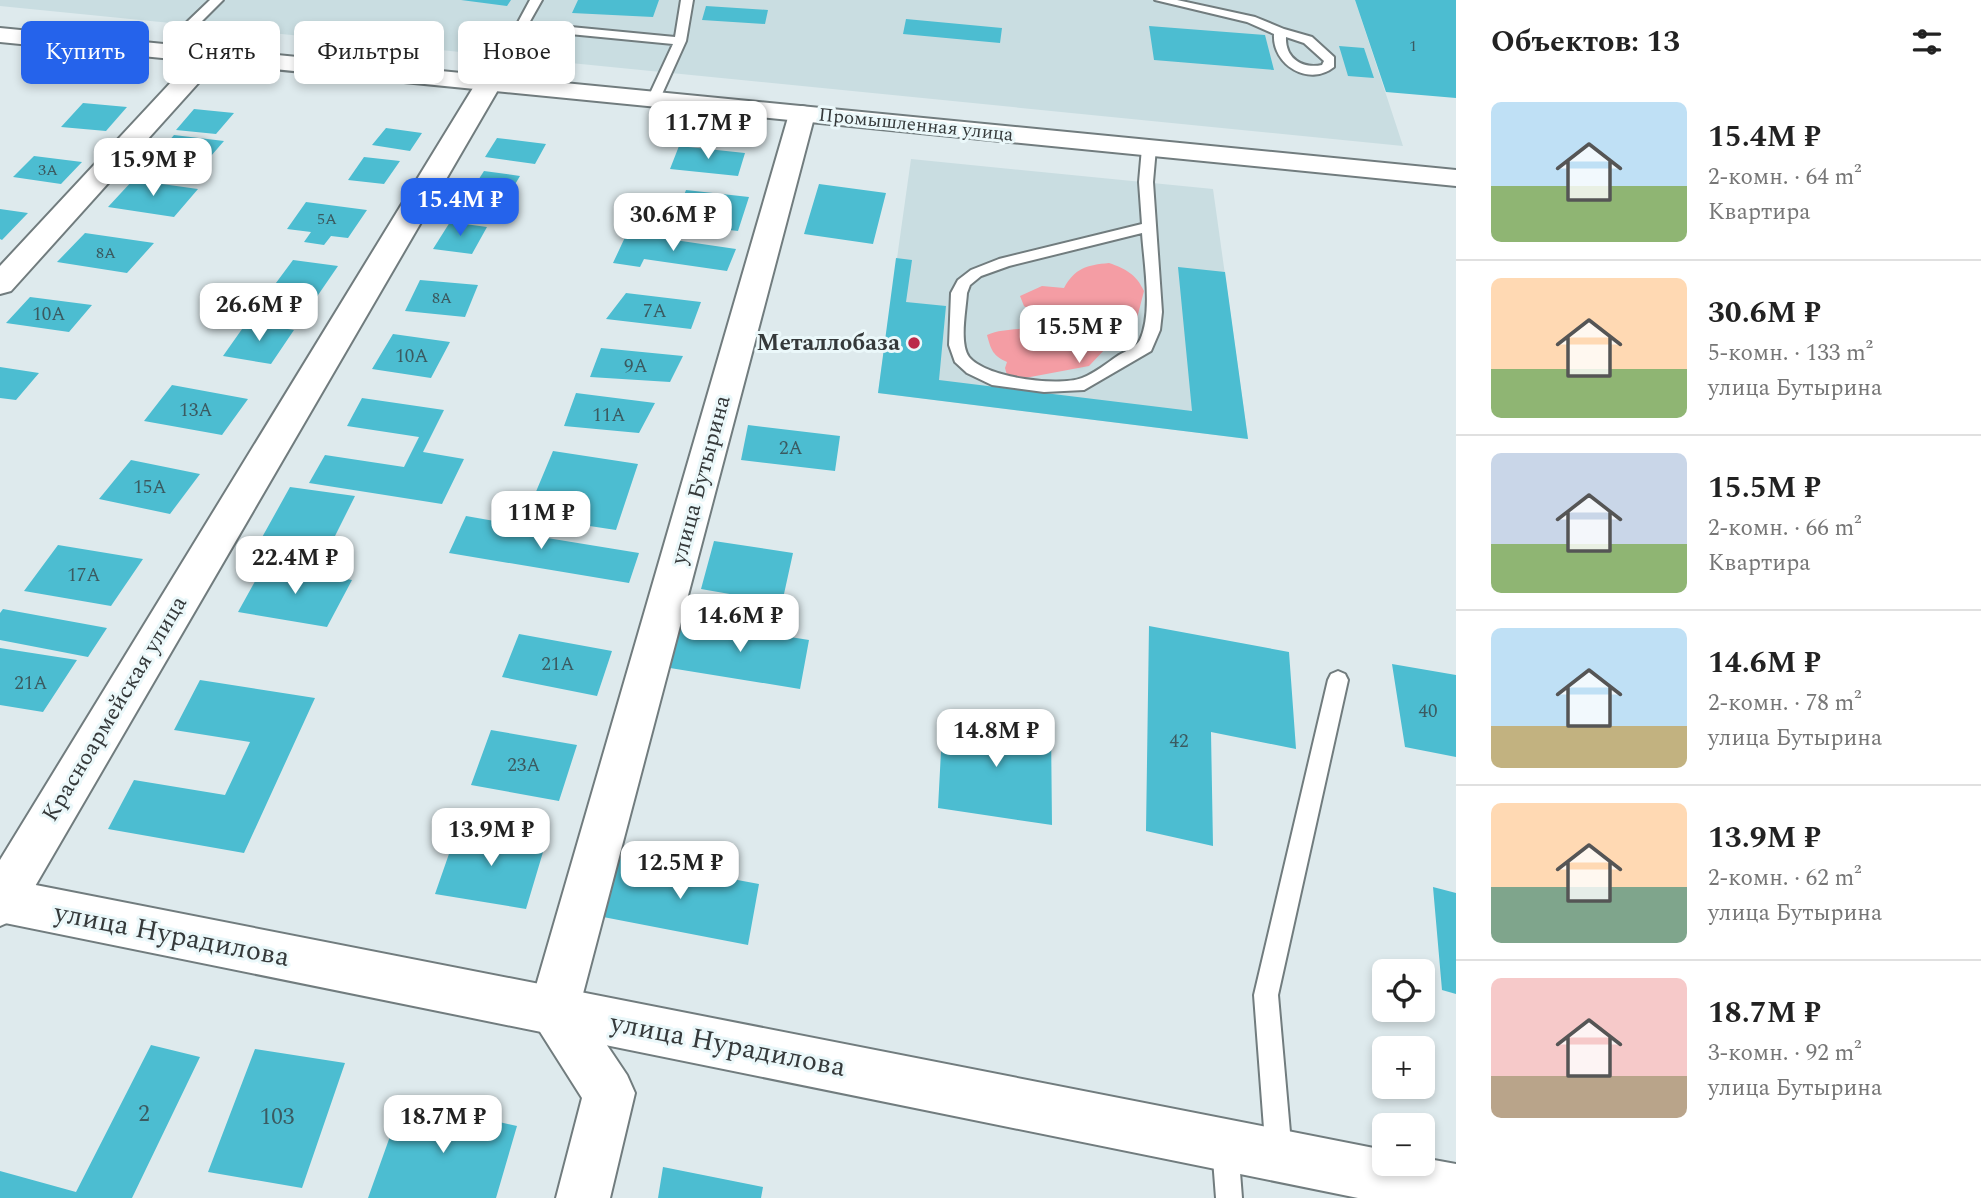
<!DOCTYPE html>
<html lang="ru">
<head>
<meta charset="utf-8">
<style>
	:root { --surface:#fff; --page:#f2f2f2; --text:#222; --muted:#767676; --line:#e0e0e0; --accent:#2563eb }
	body { margin:0; font-family:Spectral,serif; background:var(--page); color:var(--text); height:100vh; display:flex; flex-direction:column; font-size:26px; white-space:nowrap }
	* { box-sizing:border-box; margin:0 }
	p { font-size:23px; color:var(--muted) }
	.icon { flex:none; width:38px; height:38px; fill:none; stroke:currentColor; stroke-width:2; stroke-linecap:round; stroke-linejoin:round }
	.map { position:relative; flex:1; overflow:hidden }
	.side { display:flex; flex-direction:column; background:var(--surface); width:525px }
	.side>* { flex:none }
	.hud { position:absolute; left:21px; top:21px; width:665px; height:63px; display:flex; gap:14px }
	.fabs { position:absolute; left:1372px; top:959px; display:grid; gap:14px }
	.fabs a { display:grid; place-items:center; width:63px; height:63px; border-radius:10px; background:var(--surface); box-shadow:0 4px 10px #0003; font-size:35px }
	.price { position:absolute; translate:-50% -60px; padding:0 16px; border-radius:14px; background:#fff; color:#222; font-size:23px; line-height:46px; filter:drop-shadow(0 2px 4px #0008) }
	.price::after { content:''; position:absolute; left:50%; top:42px; width:21px; height:16px; margin-left:-10px; background:inherit; clip-path:polygon(0 0,100% 0,50% 100%) }
	.price.active { background:var(--accent); color:#fff }
	ul { padding:0; list-style:none }
	li { display:flex; align-items:center; gap:21px; height:175px; padding:0 35px }
	li+li { border-top:2px solid var(--line) }
	li span { display:grid; place-items:center; flex:none; width:196px; height:140px; border-radius:10px; color:#555 }
	li>.icon { margin-inline-start:auto }
	span .icon { width:84px; height:84px; fill:#fffc; stroke-width:1 }
	li b { font-size:30px }
	h2 { display:flex; justify-content:space-between; align-items:center; height:84px; padding:0 35px; font-size:30px }
	.pill { padding:0 24px; border-radius:10px; background:var(--surface); box-shadow:0 4px 10px #0003; font-size:24px; line-height:63px }
	.pill.active { background:var(--accent); color:#fff }
	main { display:flex; flex:1; min-height:0 }
	.map>svg:first-child { display:block }
	.built { fill:#c9dde1 }
	.forest { fill:#f49da4 }
	.building { fill:#4cbdd1 }
	.lines { fill:none; stroke-linecap:round; stroke-linejoin:round }
	.service-casing { stroke:#717c7e; stroke-width:4 }
	.minor-casing { stroke:#717c7e; stroke-width:4 }
	.tertiary-casing { stroke:#717c7e; stroke-width:4 }
	.service { fill:#fff; fill-rule:evenodd }
	.minor { fill:#fff; fill-rule:evenodd }
	.tertiary { fill:#fff; fill-rule:evenodd }
	.poi-dot { fill:#bb2a4a; stroke:#ebf8fa; stroke-width:2.5 }
	.labels { text-anchor:middle; dominant-baseline:central; stroke-width:6; stroke-linejoin:round; paint-order:stroke }
	.far-number-label { font-size:16px; fill:#3b5a60 }
	.far-street-label { font-size:19px; fill:#35393a; stroke:#ebf8fa }
	.number-label { font-size:19px; fill:#3b5a60 }
	.poi-label { font-size:23px; font-weight:bold; fill:#35393a; stroke:#ebf8fa; text-anchor:end }
	.street-label { font-size:23px; fill:#35393a; stroke:#ebf8fa }
	.near-number-label { font-size:23px; fill:#3b5a60 }
	.near-street-label { font-size:28px; fill:#35393a; stroke:#ebf8fa }
</style>
</head>
<body>
<main>
<div class="map">
<svg width="1456" height="1198" viewBox="0 0 1456 1198">
	<rect width="100%" height="100%" fill="#deeaed"/>
	<!-- built -->
	<path class="built" d="M0,0h1355l48,146 -1403,-140z
		M911,159l302,30 35,250 -370,-46z"/>
	<!-- forest -->
	<path class="forest" d="M1109,263c17,6 27,11 35,28l-9,35 -5,9 -23,12 -18,19 -64,12 -18,-3 -2,-7 2,-6c-14,-6 -16,-12 -20,-27 16,-7 32,-4 48,-9l2,-11 -13,-9 -4,-10 22,-10 22,2c11,-20 23,-23 45,-25z"/>
	<!-- building -->
	<path class="building" d="M461,0h50l-4,6z
		M578,0h81l-6,17 -81,-4z
		M1355,0h101v98l-70,-6z
		M706,6l62,4 -3,14 -63,-4z
		M906,19l96,9 -2,15 -97,-9z
		M1149,26l116,9 9,35 -120,-10z
		M1339,46l25,2 10,30 -26,-2z
		M83,103l44,4 -21,24 -45,-4z
		M194,109l40,4 -18,21 -40,-4z
		M386,128l36,5 -12,18 -38,-6z
		M174,135l50,6 -20,23 -50,-6z
		M497,138l49,6 -11,20 -50,-7z
		M679,146l66,7 -7,23 -68,-7z
		M34,156l48,6 -21,22 -48,-7z
		M364,157l36,4 -16,23 -36,-4z
		M484,171l36,5 -15,25 -37,-5z
		M133,180l65,9 -24,28 -66,-10z
		M819,184l67,9 -13,51 -69,-10z
		M686,190l63,7 -11,34 -27,-3 -2,5 -16,-1 2,-5 -22,-3z
		M306,202l61,8 -19,28 -17,-2 -7,9 -20,-3 7,-10 -24,-3z
		M0,209l28,4 -26,27 -2,-1z
		M450,222l37,5 -15,27 -39,-5z
		M85,233l69,10 -27,30 -70,-11z
		M627,233l109,16 -9,22 -83,-12 -4,8 -27,-4z
		M896,258l16,2 -6,42 40,4 -7,74 253,31 -14,-144 47,5 23,167 -370,-46z
		M293,260l45,6 -22,32 -46,-7z
		M420,280l58,5 -13,32 -60,-6z
		M626,293l75,9 -10,27 -85,-10z
		M30,297l62,8 -23,27 -63,-9z
		M247,322l47,8 -23,34 -48,-8z
		M393,334l57,8 -19,36 -59,-9z
		M601,348l82,8 -13,26 -80,-5z
		M0,367l39,6 -23,27 -16,-2z
		M172,385l76,14 -26,36 -78,-14z
		M576,393l79,10 -16,30 -75,-7z
		M362,398l82,12 -21,42 41,7 -22,45 -133,-21 16,-28 79,12 15,-30 -72,-11z
		M748,425l92,11 -5,35 -94,-11z
		M553,451l85,13 -22,66 -33,-5 -3,8 -21,-3 3,-6 -37,-6z
		M131,460l69,14 -30,40 -71,-15z
		M290,487l65,9 -27,54 -68,-9z
		M466,516l69,12 6,9 98,16 -10,30 -180,-30z
		M714,541l79,12 -11,50 -81,-14z
		M58,545l85,14 -32,47 -87,-15z
		M264,565l88,15 -25,47 -89,-15z
		M3,609l104,19 -19,29 -88,-17v-27z
		M682,620l127,20 -9,49 -130,-21z
		M1149,626l140,26 7,97 -85,-17 2,114 -67,-15z
		M519,634l93,17 -15,45 -95,-19z
		M0,648l77,12 -34,52 -43,-7z
		M1392,664l64,11v82l-51,-10z
		M200,680l115,18 -71,155 -136,-24 26,-49 91,15 25,-53 -76,-12z
		M943,714l108,14 1,97 -114,-17z
		M491,730l86,15 -18,56 -88,-16z
		M458,828l88,14 -20,67 -91,-15z
		M614,857l145,27 -11,61 -150,-29z
		M1433,887l23,6v101l-14,-4z
		M151,1045l49,12 -68,141h-132v-27l76,21z
		M255,1049l90,14 -43,125 -94,-16z
		M403,1100l114,26 -21,72h-128z
		M663,1167l100,20 -2,11h-103z"/>
	<g class="lines">
		<defs>
			<path id="service" d="M210,0h13l-28,28h-8v-6z
				M530,0h12l-13,23 146,14 6,-37h12l-7,41 -28,62h-10l-1,-3 26,-56 -155,-15 -2,-3z
				M1155,0h22l78,17 29,12 28,8 22,20v10c-25,20 -62,-2 -60,-33l-27,-12zM1286,37l18,6 20,18 -2,4c-19,4 -37,-6 -36,-28z
				M1149,144l7,4 -3,34 9,130 -2,18 -9,21 -67,39 -40,2 -52,-7 -25,-12 -12,-11 -6,-17 2,-52 7,-13 13,-10 28,-11 143,-35 -3,-42 3,-34zM1142,233c2,30 11,80 -2,107 -4,7 -14,11 -21,15 -12,8 -24,18 -37,23 -24,9 -96,0 -113,-21 -10,-14 -3,-47 -2,-64l3,-8 11,-9 28,-10z
				M1338,671l7,3 3,6 -70,315 14,160 -4,9 -9,4 -9,-4 -4,-9 -12,-160 74,-315 3,-6z
				M1225,1133l9,4 4,9 4,52h-26l-4,-52 4,-9z"/>
			<path id="minor" d="M210,48l9,2 3,5 -3,5 -208,231 -11,3v-28l201,-216z
				M489,75l9,3 4,5 -486,836 -16,7v-66l476,-777 4,-5z
				M802,106l9,2 4,6 -235,891 47,70 8,18 -25,105h-54l26,-100 -45,-71 -8,-17 260,-896 4,-6z"/>
			<path id="tertiary" d="M0,28l1456,142v16l-1456,-144z
				M0,878l1384,272v14h39v-6l33,6v34h-98l-1358,-276z"/>
		</defs>
		<!-- service casing -->
		<use href="#service" class="service-casing"/>
		<!-- minor casing -->
		<use href="#minor" class="minor-casing"/>
		<!-- tertiary casing -->
		<use href="#tertiary" class="tertiary-casing"/>
		<!-- service -->
		<use href="#service" class="service"/>
		<!-- minor -->
		<use href="#minor" class="minor"/>
		<!-- tertiary -->
		<use href="#tertiary" class="tertiary"/>
	</g>
	<!-- markers -->
	<circle class="poi-dot" cx="914" cy="343" r="7"/>
	<g class="labels">
		<!-- far-number labels -->
		<g class="far-number-label">
			<text x="1413" y="46">1</text>
			<text x="48" y="170">3А</text>
			<text x="327" y="219">5А</text>
			<text x="106" y="253">8А</text>
			<text x="442" y="298">8А</text>
		</g>
		<!-- far-street labels -->
		<g class="far-street-label">
			<text transform="translate(916 125) rotate(6)">Промышленная улица</text>
		</g>
		<!-- number labels -->
		<g class="number-label">
			<text x="655" y="311">7А</text>
			<text x="49" y="314">10А</text>
			<text x="412" y="356">10А</text>
			<text x="636" y="366">9А</text>
			<text x="196" y="410">13А</text>
			<text x="609" y="415">11А</text>
			<text x="791" y="448">2А</text>
			<text x="150" y="487">15А</text>
			<text x="84" y="575">17А</text>
			<text x="558" y="664">21А</text>
			<text x="31" y="683">21А</text>
			<text x="1428" y="711">40</text>
			<text x="1179" y="741">42</text>
			<text x="524" y="765">23А</text>
		</g>
		<!-- poi labels -->
		<g class="poi-label">
			<text x="900" y="343">Металлобаза</text>
		</g>
		<!-- street labels -->
		<g class="street-label">
			<text transform="translate(701 480) rotate(-75)">улица Бутырина</text>
			<text transform="translate(115 709) rotate(-59)">Красноармейская улица</text>
		</g>
		<!-- near-number labels -->
		<g class="near-number-label">
			<text x="144" y="1114">2</text>
			<text x="277" y="1117">103</text>
		</g>
		<!-- near-street labels -->
		<g class="near-street-label">
			<text transform="translate(172 935) rotate(11)">улица Нурадилова</text>
			<text transform="translate(728 1045) rotate(11)">улица Нурадилова</text>
		</g>
	</g>
</svg>
<div class="fabs">
<a><svg class="icon" aria-label="locate" viewBox="0 0 24 24"><circle cx="12" cy="12" r="6"/><path d="M12 2v4M12 18v4M2 12h4M18 12h4"/></svg></a>
<a>+</a>
<a>−</a>
</div>
<b class="price" style="left:708px;top:161px">11.7M ₽</b>
<b class="price" style="left:153px;top:198px">15.9M ₽</b>
<b class="price active" style="left:460px;top:238px">15.4M ₽</b>
<b class="price" style="left:673px;top:253px">30.6M ₽</b>
<b class="price" style="left:259px;top:343px">26.6M ₽</b>
<b class="price" style="left:1079px;top:365px">15.5M ₽</b>
<b class="price" style="left:541px;top:551px">11M ₽</b>
<b class="price" style="left:295px;top:596px">22.4M ₽</b>
<b class="price" style="left:740px;top:654px">14.6M ₽</b>
<b class="price" style="left:996px;top:769px">14.8M ₽</b>
<b class="price" style="left:491px;top:868px">13.9M ₽</b>
<b class="price" style="left:680px;top:901px">12.5M ₽</b>
<b class="price" style="left:443px;top:1155px">18.7M ₽</b>
<div class="hud">
<a class="pill active">Купить</a>
<a class="pill">Снять</a>
<a class="pill">Фильтры</a>
<a class="pill">Новое</a>
</div>
</div>
<section class="side">
<h2>Объектов: 13<svg class="icon" aria-label="filters" viewBox="0 0 24 24"><path d="M4 7h16M4 17h16"/><circle cx="9" cy="7" r="2"/><circle cx="15" cy="17" r="2"/></svg></h2>
<ul>
<li><span style="background:linear-gradient(#bfe0f5 60%,#8fb573 0)"><svg class="icon" aria-label="home" viewBox="0 0 24 24"><path d="M3 11l9-7 9 7M6 9v11h12V9"/></svg></span><div><b>15.4M ₽</b><p>2-комн. · 64 m²</p><p>Квартира</p></div></li>
<li><span style="background:linear-gradient(#ffd9b3 65%,#8fb573 0)"><svg class="icon" aria-label="home" viewBox="0 0 24 24"><path d="M3 11l9-7 9 7M6 9v11h12V9"/></svg></span><div><b>30.6M ₽</b><p>5-комн. · 133 m²</p><p>улица Бутырина</p></div></li>
<li><span style="background:linear-gradient(#c9d6e8 65%,#8fb573 0)"><svg class="icon" aria-label="home" viewBox="0 0 24 24"><path d="M3 11l9-7 9 7M6 9v11h12V9"/></svg></span><div><b>15.5M ₽</b><p>2-комн. · 66 m²</p><p>Квартира</p></div></li>
<li><span style="background:linear-gradient(#bfe0f5 70%,#c2b280 0)"><svg class="icon" aria-label="home" viewBox="0 0 24 24"><path d="M3 11l9-7 9 7M6 9v11h12V9"/></svg></span><div><b>14.6M ₽</b><p>2-комн. · 78 m²</p><p>улица Бутырина</p></div></li>
<li><span style="background:linear-gradient(#ffd9b3 60%,#7fa58c 0)"><svg class="icon" aria-label="home" viewBox="0 0 24 24"><path d="M3 11l9-7 9 7M6 9v11h12V9"/></svg></span><div><b>13.9M ₽</b><p>2-комн. · 62 m²</p><p>улица Бутырина</p></div></li>
<li><span style="background:linear-gradient(#f6c9c9 70%,#b9a48a 0)"><svg class="icon" aria-label="home" viewBox="0 0 24 24"><path d="M3 11l9-7 9 7M6 9v11h12V9"/></svg></span><div><b>18.7M ₽</b><p>3-комн. · 92 m²</p><p>улица Бутырина</p></div></li>
</ul>
</section>
</main>
</body>
</html>
